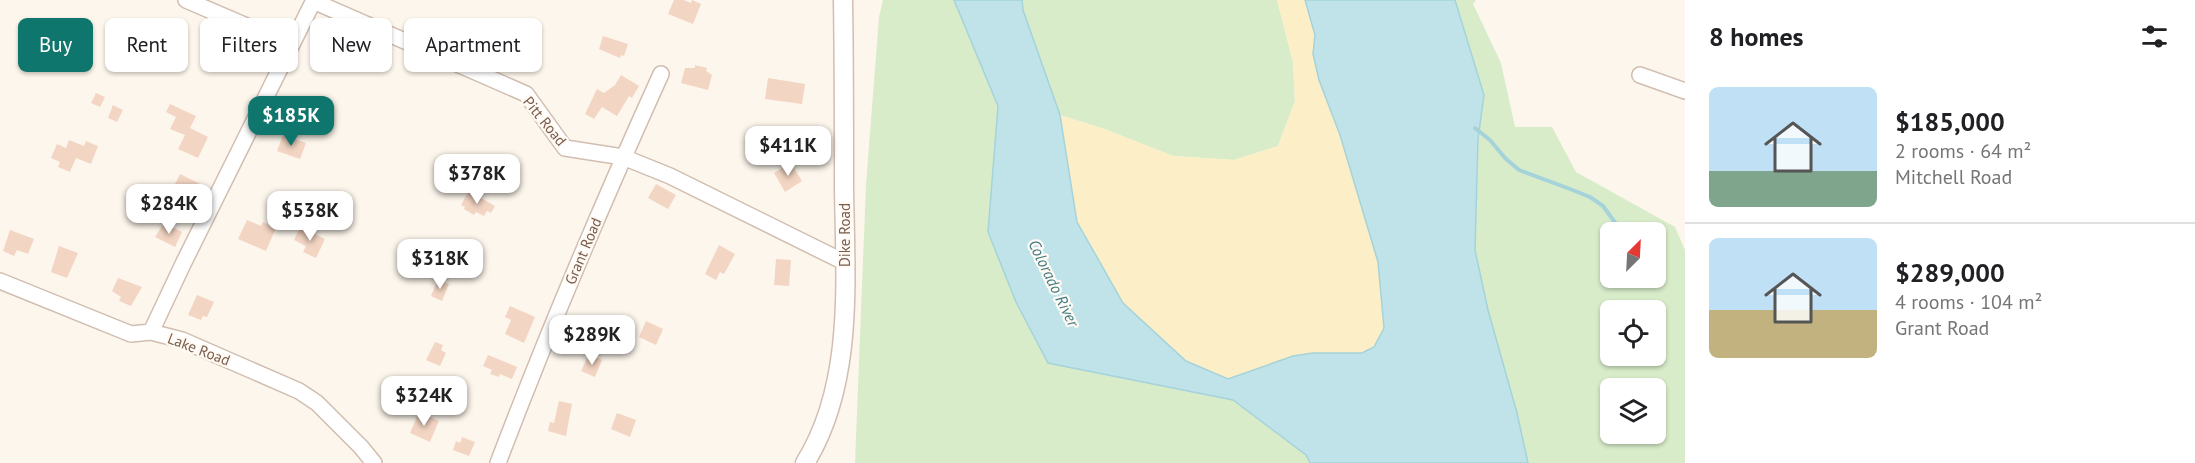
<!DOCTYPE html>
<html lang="en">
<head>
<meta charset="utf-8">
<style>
	:root { --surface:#fff; --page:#f6f6f6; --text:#202124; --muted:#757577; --line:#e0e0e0; --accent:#0f766e }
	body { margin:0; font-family:"PT Sans",sans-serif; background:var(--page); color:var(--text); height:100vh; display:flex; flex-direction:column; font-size:22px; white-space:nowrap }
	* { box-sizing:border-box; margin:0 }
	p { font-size:20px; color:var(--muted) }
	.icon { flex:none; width:33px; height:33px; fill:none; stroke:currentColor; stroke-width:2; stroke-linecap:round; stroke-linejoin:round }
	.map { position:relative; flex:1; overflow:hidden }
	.side { display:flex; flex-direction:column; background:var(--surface); width:510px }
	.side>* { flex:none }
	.guide { position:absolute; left:18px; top:18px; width:570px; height:54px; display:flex; gap:12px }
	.needle { width:39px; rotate:24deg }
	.fabs { position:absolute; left:1600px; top:222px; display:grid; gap:12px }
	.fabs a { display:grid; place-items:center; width:66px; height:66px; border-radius:9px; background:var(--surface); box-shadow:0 2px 4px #0004; font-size:30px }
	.price { position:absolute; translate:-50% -51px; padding:0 14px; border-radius:12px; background:#fff; color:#222; font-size:20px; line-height:39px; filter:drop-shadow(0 2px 3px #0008) }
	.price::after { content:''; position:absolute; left:50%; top:36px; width:18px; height:14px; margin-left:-9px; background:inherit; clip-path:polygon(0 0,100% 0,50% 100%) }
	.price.selected { background:var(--accent); color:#fff }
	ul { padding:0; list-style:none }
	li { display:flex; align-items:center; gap:18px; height:150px; padding:0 24px }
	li+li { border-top:2px solid var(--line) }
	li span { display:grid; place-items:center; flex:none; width:168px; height:120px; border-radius:9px; color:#555 }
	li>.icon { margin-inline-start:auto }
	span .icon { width:72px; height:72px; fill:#fffc; stroke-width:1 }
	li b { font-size:26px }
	h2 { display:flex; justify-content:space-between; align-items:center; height:72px; padding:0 24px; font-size:26px }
	.tag { padding:0 21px; border-radius:9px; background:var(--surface); box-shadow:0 2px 4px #0004; font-size:21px; line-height:54px }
	.tag.selected { background:var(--accent); color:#fff }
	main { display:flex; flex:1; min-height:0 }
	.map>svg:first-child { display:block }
	.green { fill:#d8ecc9; fill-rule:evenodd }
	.sand { fill:#fcefc7 }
	.water { fill:#bfe3e8; stroke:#a5d3da; stroke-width:1.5 }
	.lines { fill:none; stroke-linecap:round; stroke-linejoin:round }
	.stream { stroke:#a5d3da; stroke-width:4 }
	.building { fill:#f3d5c3 }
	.minor-casing { stroke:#d1beb0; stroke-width:18 }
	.tertiary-casing { stroke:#d1beb0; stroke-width:21 }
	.minor { stroke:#fff; stroke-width:15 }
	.tertiary { stroke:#fff; stroke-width:18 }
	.labels { text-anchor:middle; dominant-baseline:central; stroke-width:4.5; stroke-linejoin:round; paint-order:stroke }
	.street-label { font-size:15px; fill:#7a5c4d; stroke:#fffaf3 }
	.water-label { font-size:16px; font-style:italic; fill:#437c86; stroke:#fffaf3 }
</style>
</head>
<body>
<main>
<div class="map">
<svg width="1685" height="463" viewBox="0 0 1685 463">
	<rect width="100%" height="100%" fill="#fdf6ec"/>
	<!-- green -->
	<path class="green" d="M883,0h71l44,106 -10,126 60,131 185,37 73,55 4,8h-455l11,-278 13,-168z
		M1022,0h255l16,62 2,39 -17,45 -44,14 -61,-4 -66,-26 -47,-15 -37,-105z
		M1455,0h21l-3,4 28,59 14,64h37l24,45 99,55 10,23v213h-157l-11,-50 -29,-102 -13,-61 3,-111 6,-44zM1611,232h45v46h-45zM1611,310h45v46h-45zM1611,388h45v46h-45z"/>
	<!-- sand -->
	<path class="sand" d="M1277,0h28l10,35 -2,19 6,26 21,55 38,127 6,66 -10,19 -12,6h-49l-20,3 -65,23 -42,-18 -63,-58 -46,-81 -17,-107 47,15 66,26 61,4 44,-14 17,-45 -2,-39z"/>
	<!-- water -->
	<path class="water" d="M954,0h68l1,10 37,105 17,107 46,81 63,58 42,18 65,-23 20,-3h49l12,-6 10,-19 -6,-66 -38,-127 -21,-55 -6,-26 2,-19 -10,-35h150l29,95 -6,44 -3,111 13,60 29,103 11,50h-218l-4,-8 -73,-55 -185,-37 -32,-61 -28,-70 10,-126z"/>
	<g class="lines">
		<!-- stream -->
		<path class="stream" d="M1475,128l15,12 15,18 14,12 51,19 20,8 13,9 19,26
			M1642,278l2,7"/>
	</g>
	<!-- building -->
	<path class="building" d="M674,0h10l7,3 1,-3 9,4 -8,20 -25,-10z
		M510,32l21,9 -8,19 -14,-6 4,-10 -7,-3z
		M603,36l25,8 -4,12 -3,-1 -1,3 -21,-9z
		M695,65l12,3 -1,3 6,4 -4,15 -27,-7 4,-15h10z
		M621,75l18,11 -7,12 -3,-2 -12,20 -15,-9 -8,12 -9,-5 12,-25 7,4 11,-8z
		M768,78l37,6 -3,20 -37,-5z
		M96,93l9,4 -5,10 -9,-4z
		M170,104l26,12 -6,12 18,9 -10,21 -20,-9 7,-14 -15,-6 6,-12 -10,-5z
		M113,105l10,5 -6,12 -9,-4z
		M283,135l23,8 -6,16 -23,-8z
		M69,140l15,6 2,-5 12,5 -7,18 -15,-6 -6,14 -12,-5 2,-5 -9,-4 6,-14 9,4z
		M791,163l11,18 -17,11 -11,-19z
		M180,174l26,13 -8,16 -26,-13z
		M656,184l20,11 -8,14 -20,-11z
		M469,191l26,15 -4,7 -4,-2 -3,5 -8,-4 -2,3 -10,-6 1,-2 -4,-2z
		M247,220l14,6 2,-4 13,6 -10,23 -28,-12z
		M164,223l18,9 -7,15 -20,-10z
		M300,227l25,12 -9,19 -13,-6 3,-6 -12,-6z
		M10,230l24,9 -6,15 -11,-4 -3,6 -11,-5z
		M719,245l16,9 -11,20 -4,-2 -4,8 -11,-6z
		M59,246l19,7 -11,25 -16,-6z
		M776,259l15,1 -2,26 -15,-1z
		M118,278l24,9 -11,19 -12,-5 2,-4 -9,-6z
		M438,280l11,4 -7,17 -11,-5z
		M197,295l17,7 -7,15 -4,-1 -2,4 -13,-5z
		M510,306l25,11 -11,26 -19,-9 6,-14 -6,-3z
		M646,321l17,8 -7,16 -17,-8z
		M435,342l8,3 -2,5 5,3 -6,13 -14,-6z
		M589,354l13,6 -7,17 -14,-6z
		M488,355l29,12 -5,12 -12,-5 -1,3 -9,-3 2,-4 -9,-4z
		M559,401l13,3 -6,32 -18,-5 2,-9 4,1z
		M419,412l20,9 -9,21 -20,-9z
		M617,413l19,7 -6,17 -19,-8z
		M462,437l13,5 -6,14 -16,-6 3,-9 4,2z"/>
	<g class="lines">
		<defs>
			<path id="minor" d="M186,0l105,45
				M313,1l213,93 39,54 58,9 47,19 174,86
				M1640,75l45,16
				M0,281l131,53 20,-2 31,8 117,51 18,12 44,44 13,16
				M151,332l32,-68 131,-264
				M498,463c50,-132 105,-261 163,-389"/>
			<path id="tertiary" d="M805,463c50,-80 40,-186 39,-276 0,-62 0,-125 -1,-187"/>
		</defs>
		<!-- minor casing -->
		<use href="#minor" class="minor-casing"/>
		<!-- tertiary casing -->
		<use href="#tertiary" class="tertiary-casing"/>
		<!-- minor -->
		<use href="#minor" class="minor"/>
		<!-- tertiary -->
		<use href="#tertiary" class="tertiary"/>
	</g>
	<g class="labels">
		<!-- street labels -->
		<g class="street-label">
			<text transform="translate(545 121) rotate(51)">Pitt Road</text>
			<text transform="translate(844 235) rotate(-90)">Dike Road</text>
			<text transform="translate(583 251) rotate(-67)">Grant Road</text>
			<text transform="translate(199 349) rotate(21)">Lake Road</text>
		</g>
		<!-- water labels -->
		<g class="water-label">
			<text transform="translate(1054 283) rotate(64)">Colorado River</text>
		</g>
	</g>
</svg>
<div class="fabs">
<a><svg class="needle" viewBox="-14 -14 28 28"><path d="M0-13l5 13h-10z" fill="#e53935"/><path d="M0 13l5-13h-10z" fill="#757577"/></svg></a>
<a><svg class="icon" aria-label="locate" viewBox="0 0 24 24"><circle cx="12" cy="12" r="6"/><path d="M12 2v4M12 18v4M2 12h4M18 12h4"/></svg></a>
<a><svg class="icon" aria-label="layers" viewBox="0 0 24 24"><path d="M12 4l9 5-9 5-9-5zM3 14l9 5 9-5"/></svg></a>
</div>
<b class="price selected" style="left:291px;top:147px">$185K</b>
<b class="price" style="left:788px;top:177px">$411K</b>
<b class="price" style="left:477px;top:205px">$378K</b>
<b class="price" style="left:169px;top:235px">$284K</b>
<b class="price" style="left:310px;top:242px">$538K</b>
<b class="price" style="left:440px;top:290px">$318K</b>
<b class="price" style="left:592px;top:366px">$289K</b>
<b class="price" style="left:424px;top:427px">$324K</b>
<div class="guide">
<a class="tag selected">Buy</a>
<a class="tag">Rent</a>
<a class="tag">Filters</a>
<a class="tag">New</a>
<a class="tag">Apartment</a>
</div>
</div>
<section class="side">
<h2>8 homes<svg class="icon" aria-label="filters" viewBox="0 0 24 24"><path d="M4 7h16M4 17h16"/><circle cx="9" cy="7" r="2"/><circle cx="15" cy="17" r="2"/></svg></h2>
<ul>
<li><span style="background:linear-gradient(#bfe0f5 70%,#7fa58c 0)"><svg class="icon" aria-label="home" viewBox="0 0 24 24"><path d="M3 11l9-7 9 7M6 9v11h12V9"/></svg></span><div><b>$185,000</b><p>2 rooms · 64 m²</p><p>Mitchell Road</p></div></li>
<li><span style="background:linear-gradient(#bfe0f5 60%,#c2b280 0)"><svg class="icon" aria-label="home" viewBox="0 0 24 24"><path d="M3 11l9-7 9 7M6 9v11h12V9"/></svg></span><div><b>$289,000</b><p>4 rooms · 104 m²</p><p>Grant Road</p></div></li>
</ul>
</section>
</main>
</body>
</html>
